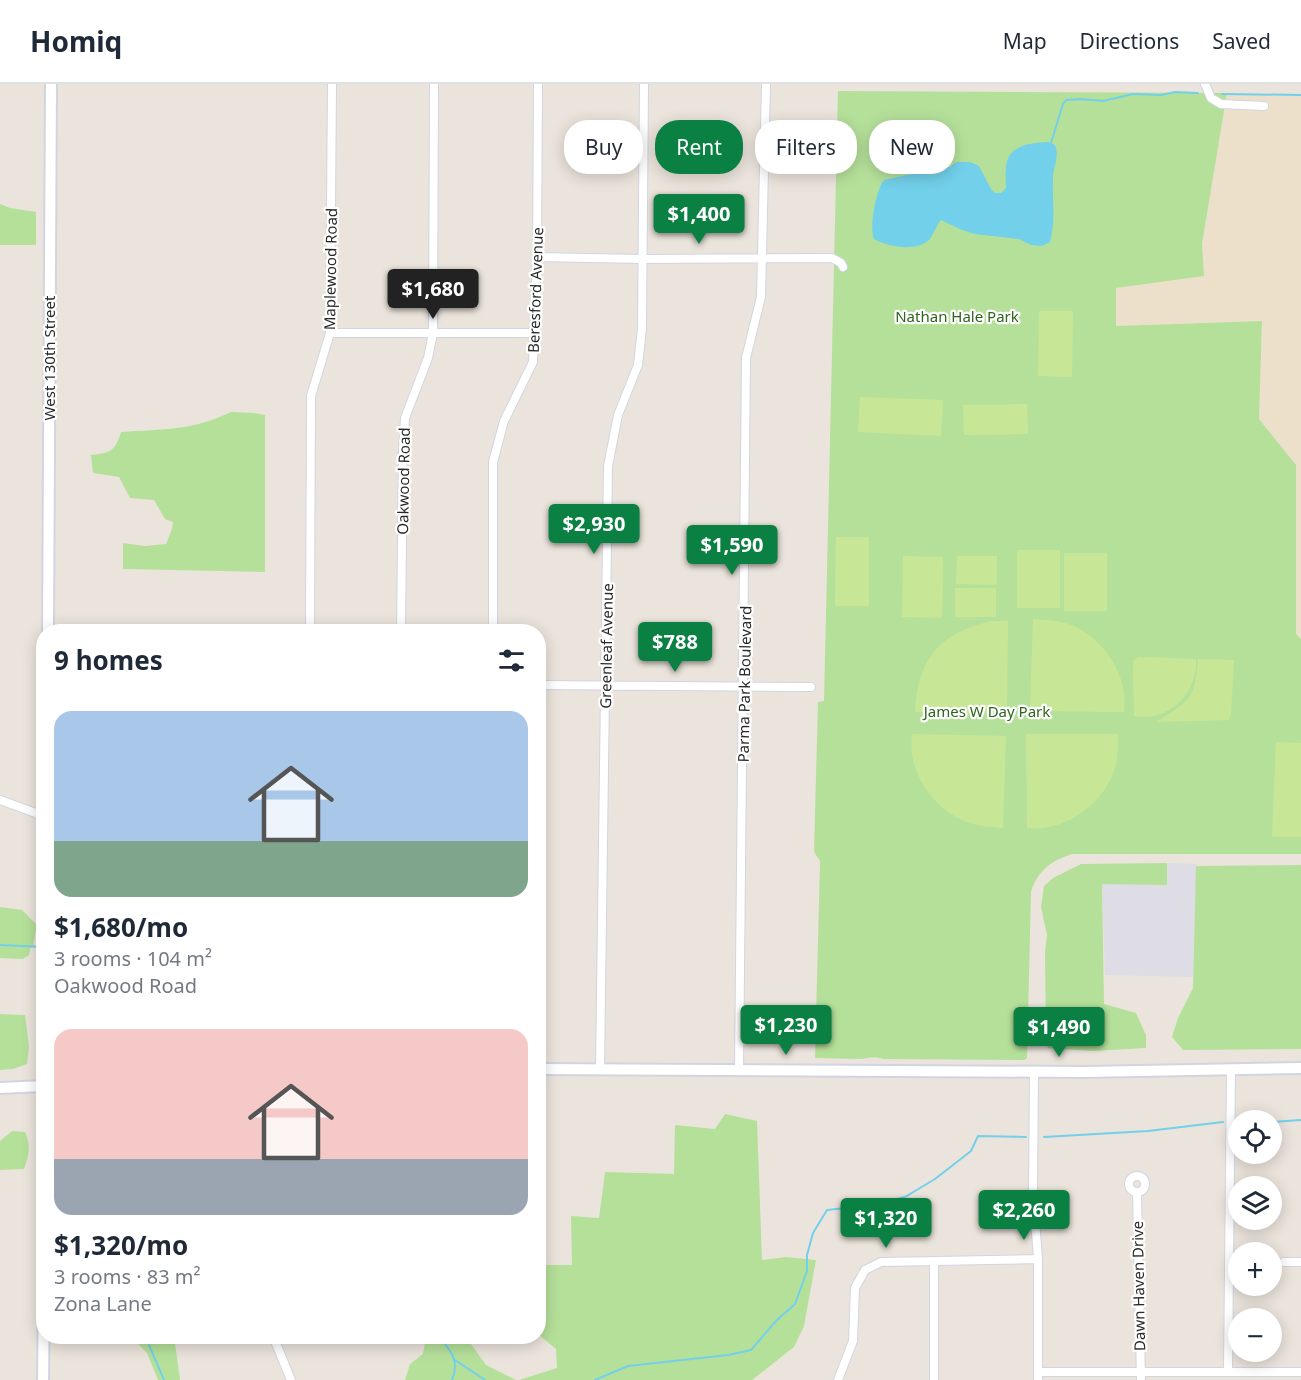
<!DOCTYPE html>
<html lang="en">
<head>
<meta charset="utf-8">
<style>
	:root { --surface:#fff; --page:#f6f6f7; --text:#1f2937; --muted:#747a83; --line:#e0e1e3; --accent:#0b8043 }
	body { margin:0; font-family:"Noto Sans",sans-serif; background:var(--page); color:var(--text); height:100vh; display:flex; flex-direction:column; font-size:22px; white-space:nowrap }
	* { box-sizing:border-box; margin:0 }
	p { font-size:20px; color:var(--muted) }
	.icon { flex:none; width:33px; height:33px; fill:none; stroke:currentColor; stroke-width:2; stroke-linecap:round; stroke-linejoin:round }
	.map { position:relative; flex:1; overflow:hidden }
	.sheet { position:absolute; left:36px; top:540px; width:510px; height:720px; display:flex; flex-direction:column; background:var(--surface); border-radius:24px; box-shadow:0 3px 15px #0003 }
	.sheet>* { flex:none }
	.banner { position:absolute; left:564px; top:36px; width:570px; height:54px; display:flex; gap:12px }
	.fabs { position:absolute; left:1228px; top:1026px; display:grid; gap:12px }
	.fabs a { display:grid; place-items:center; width:54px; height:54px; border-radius:50%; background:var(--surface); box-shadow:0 3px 15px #0003; font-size:30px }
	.price { position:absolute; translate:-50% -51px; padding:0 14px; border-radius:6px; background:var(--accent); color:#fff; font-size:20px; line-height:39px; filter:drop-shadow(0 2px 3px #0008) }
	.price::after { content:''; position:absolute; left:50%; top:36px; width:18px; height:14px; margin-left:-9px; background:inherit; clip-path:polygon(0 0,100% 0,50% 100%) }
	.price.on { background:#222; color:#fff }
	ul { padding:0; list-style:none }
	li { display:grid; align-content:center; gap:12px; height:318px; padding:0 18px }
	li span { display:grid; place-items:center; height:186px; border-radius:18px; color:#555 }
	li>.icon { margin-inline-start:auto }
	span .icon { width:108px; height:108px; fill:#fffc; stroke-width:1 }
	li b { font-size:26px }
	h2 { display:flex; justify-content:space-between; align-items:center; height:72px; padding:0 18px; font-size:26px }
	.tag { padding:0 21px; border-radius:24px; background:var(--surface); box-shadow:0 3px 15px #0003; font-size:21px; line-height:54px }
	.tag.on { background:var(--accent); color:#fff }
	header { display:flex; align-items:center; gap:36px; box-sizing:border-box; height:84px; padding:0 30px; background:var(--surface); border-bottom:2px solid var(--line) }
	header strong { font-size:28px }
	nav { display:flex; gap:33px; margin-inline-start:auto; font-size:21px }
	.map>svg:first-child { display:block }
	.industrial { fill:#dedce4 }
	.education { fill:#ece0cb }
	.green { fill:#b5e09a }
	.pitch { fill:#c8e796 }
	.water { fill:#72d0ea }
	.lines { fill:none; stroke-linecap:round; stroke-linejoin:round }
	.stream { stroke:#72d0ea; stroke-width:2 }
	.minor-casing { stroke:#d1d5e2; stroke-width:10 }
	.secondary-casing { stroke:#d1d5e2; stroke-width:14 }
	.minor { stroke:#fff; stroke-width:8 }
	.secondary { stroke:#fff; stroke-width:10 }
	.labels { text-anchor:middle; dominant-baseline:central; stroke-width:4.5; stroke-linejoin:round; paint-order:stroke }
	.street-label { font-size:15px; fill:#292929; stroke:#fff }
	.park-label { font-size:15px; fill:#2e641c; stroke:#fff }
</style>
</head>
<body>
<header>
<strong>Homiq</strong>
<nav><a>Map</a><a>Directions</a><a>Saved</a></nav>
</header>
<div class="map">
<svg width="1301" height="1296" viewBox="0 0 1301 1296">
	<rect width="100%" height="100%" fill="#ebe4dc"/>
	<!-- industrial -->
	<path class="industrial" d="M1167,779l30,1 -4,113 -88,-2 -3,-92 65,2z"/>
	<!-- education -->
	<path class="education" d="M1227,9l74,1v545l-5,-5v-169l-37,-46 3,-98 -146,5v-38l88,-12 -2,-32z"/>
	<!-- green -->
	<path class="green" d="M838,7l389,2 -25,151 2,32 -88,12v38l146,-5 -3,98 37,46v169l5,5v215h-229c-21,7 -34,16 -41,38l-4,166 -3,2 -141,-1c-3,-2 -17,-2 -20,0l-48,-1 5,-197 -6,-9 4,-150 6,-1z
		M0,120l10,4 26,4v33h-36z
		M231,328l23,1 11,2v157l-142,-3v-26l22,3 21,-2 6,-15 1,-7 -8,-3 -11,-19 -24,-2 -11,-21 -26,-4 -2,-18c20,-2 24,-4 30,-23 43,-3 70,-1 110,-20z
		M1167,779v22l-65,-1 2,120 32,9 10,22v13l-53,3 -45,-3 -2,-5 -1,-91 2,-17 -6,-28 3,-21 9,-8 28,-14z
		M1301,781v184l-118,1 -11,-13 6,-19 15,-30 3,-122z
		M0,823l22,3 15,15 -4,21h-2l-2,9 -6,4 -23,-1z
		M0,930l25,1 4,32 -2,17 -14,5 -13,1z
		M725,1030l32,7 5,139 24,-3 30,3 -12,66 -10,21 -42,33h-233l38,-12 -1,-19 -17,-14v-70h33l-1,-49 28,2 6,-46 69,2 1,-49 40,4z
		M12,1047l13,1c6,12 4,24 -1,37l-24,1v-29z
		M136,1253h31l8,6 5,37h-22l-11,-27 -10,-10z
		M426,1253h40l20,28 30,15h-111l5,-16 13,-10z"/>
	<!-- pitch -->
	<path class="pitch" d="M1039,227h34l-1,66 -34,-1z
		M860,313l83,3 -2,36 -83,-4z
		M1027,320l1,30 -64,1 -1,-30z
		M836,453h33v69h-34z
		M1017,466h43v58h-43z
		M1064,469h43v58h-43z
		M903,472l40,1 -1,61 -40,-1z
		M957,472h40v29l-41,-1z
		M955,504h41v29h-41z
		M1033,535c11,1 22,1 33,4 36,12 63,51 58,89l-94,-1z
		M993,537h15l-1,93 -92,-2c3,-54 25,-80 78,-91z
		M1138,573l58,2c2,34 -28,64 -62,57l-1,-55z
		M1198,575l36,1 -3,54 -2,6 -73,2c33,-21 39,-21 42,-63z
		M912,650l94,2 -3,92c-11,-1 -22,-1 -33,-5 -36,-12 -63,-50 -58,-89z
		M1026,650h92c0,11 0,23 -3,34 -11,36 -50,64 -88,60z
		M1276,658l25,1v94h-29z"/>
	<!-- water -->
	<path class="water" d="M1048,58l7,3c5,12 -2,21 -2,33 -1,23 3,42 -3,64l-8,4 -11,-1 -12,-6 -44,-5 -13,-4 -21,-10c-5,6 -7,14 -12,20 -13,12 -41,7 -55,-1 -5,-12 2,-49 10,-59l46,-10 5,-4 15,1 6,-5h14l9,4 12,23 4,4h6l5,-5c0,-7 -1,-13 0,-20 1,-23 24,-25 42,-26z"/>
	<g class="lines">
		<!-- stream -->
		<path class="stream" d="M1222,10l79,1
			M1051,59l12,-39 3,-4 15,-1 22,2 30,-7 28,1 14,-3 23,1
			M0,861l44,2
			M1272,1038l29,-2
			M1044,1053l104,-6 75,-9
			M151,1252l-2,9 15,35
			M439,1252c12,16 21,24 13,44
			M455,1276l30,20
			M595,1296l33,-14 100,-11 23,-5 25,-29 19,-17 12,-33v-16l6,-22 14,-23 47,-5 31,-8 30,-18 36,-28 7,-15 48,1"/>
		<defs>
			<path id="minor" d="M1205,0l6,14 10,6 43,2
				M537,173l105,2 190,-1 9,5 2,4
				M330,249h205
				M310,548l1,-236 19,-63 2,-249
				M401,548l2,-182 2,-32 23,-60 5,-25 1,-249
				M493,548v-170l11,-41 29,-59 4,-105 1,-173
				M538,601l273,2
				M0,716l44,16
				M600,985l8,-603 10,-51 20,-50 4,-37 2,-244
				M739,987l7,-713 15,-61 5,-213
				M1034,988l-1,121 5,66v121
				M1129 1100a8 8 0 1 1 16 0a8 8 0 1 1-16 0Z
				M1137,1109l4,187
				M1284,1178h17
				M273,1252l18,44
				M1038,1288h263
				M1228,1288l3,-303
				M838,1296l15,-39 2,-53 10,-18 16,-8 157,-3
				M934,1296v-118"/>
			<path id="secondary" d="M48,548l3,-548
				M538,985l547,3 216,-4
				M0,1004l44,-2
				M43,1296l1,-93"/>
		</defs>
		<!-- minor casing -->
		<use href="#minor" class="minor-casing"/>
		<!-- secondary casing -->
		<use href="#secondary" class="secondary-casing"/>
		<!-- minor -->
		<use href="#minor" class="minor"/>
		<!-- secondary -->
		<use href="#secondary" class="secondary"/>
	</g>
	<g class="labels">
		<!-- street labels -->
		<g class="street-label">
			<text transform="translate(330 185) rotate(-89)">Maplewood Road</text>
			<text transform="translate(535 206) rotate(-88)">Beresford Avenue</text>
			<text transform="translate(49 274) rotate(-90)">West 130th Street</text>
			<text transform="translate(403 397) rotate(-89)">Oakwood Road</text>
			<text transform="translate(606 562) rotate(-89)">Greenleaf Avenue</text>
			<text transform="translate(744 600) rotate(-89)">Parma Park Boulevard</text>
			<text transform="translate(1138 1202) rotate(-91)">Dawn Haven Drive</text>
		</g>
		<!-- park labels -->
		<g class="park-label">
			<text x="957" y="232">Nathan Hale Park</text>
			<text x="987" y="627">James W Day Park</text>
		</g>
	</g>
</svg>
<div class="fabs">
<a><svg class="icon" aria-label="locate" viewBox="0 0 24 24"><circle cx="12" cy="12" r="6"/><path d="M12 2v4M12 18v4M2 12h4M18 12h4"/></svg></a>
<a><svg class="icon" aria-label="layers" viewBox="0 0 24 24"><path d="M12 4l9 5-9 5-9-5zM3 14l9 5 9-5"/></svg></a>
<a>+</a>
<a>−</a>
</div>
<b class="price" style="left:699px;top:161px">$1,400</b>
<b class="price on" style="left:433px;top:236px">$1,680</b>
<b class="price" style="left:594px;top:471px">$2,930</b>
<b class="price" style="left:732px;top:492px">$1,590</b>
<b class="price" style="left:675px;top:589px">$788</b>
<b class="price" style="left:786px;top:972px">$1,230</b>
<b class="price" style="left:1059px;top:974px">$1,490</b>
<b class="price" style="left:1024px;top:1157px">$2,260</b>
<b class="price" style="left:886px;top:1165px">$1,320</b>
<div class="banner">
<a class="tag">Buy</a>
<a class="tag on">Rent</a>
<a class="tag">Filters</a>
<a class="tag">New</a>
</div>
<section class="sheet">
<h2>9 homes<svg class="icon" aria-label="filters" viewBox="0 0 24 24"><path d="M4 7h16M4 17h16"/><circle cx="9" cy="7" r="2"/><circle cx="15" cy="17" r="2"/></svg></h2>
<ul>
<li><span style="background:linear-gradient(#a9c7e8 70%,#7fa58c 0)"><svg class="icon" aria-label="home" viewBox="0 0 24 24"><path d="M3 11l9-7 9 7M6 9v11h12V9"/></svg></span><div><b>$1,680/mo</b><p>3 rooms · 104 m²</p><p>Oakwood Road</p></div></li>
<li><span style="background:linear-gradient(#f6c9c9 70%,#9aa5b1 0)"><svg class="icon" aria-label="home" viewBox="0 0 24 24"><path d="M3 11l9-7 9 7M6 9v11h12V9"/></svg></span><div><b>$1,320/mo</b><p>3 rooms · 83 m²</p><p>Zona Lane</p></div></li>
</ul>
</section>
</div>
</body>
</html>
